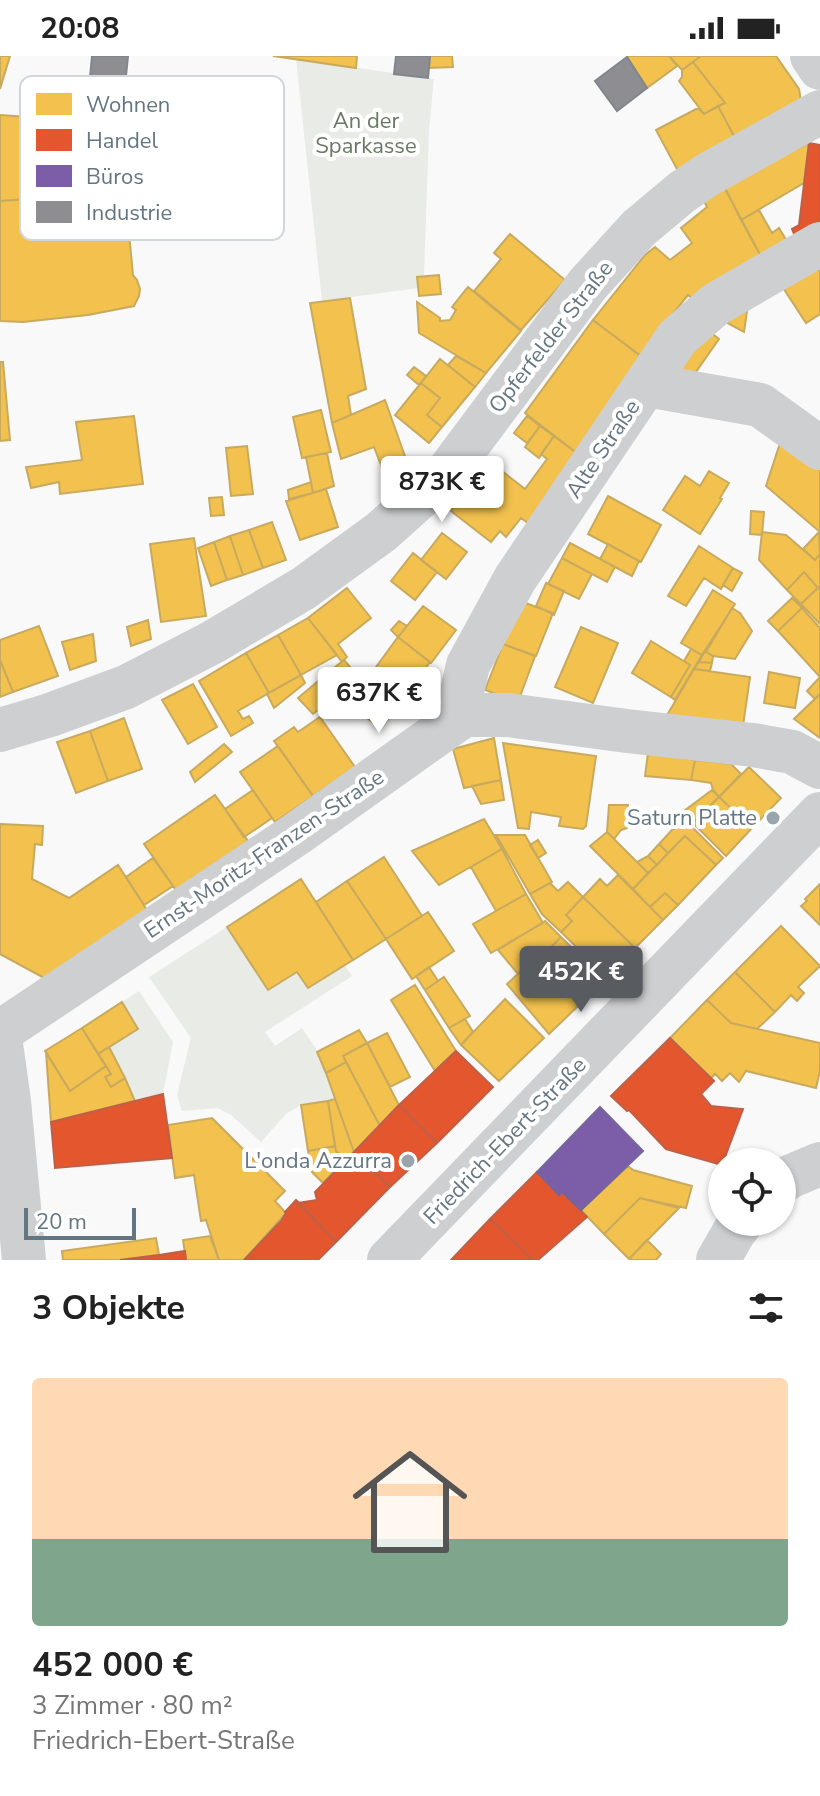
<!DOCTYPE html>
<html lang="de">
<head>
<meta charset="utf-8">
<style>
	:root { --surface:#fff; --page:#f6f6f6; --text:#222; --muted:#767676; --line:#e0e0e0; --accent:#585c60 }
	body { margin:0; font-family:"Nunito Sans",sans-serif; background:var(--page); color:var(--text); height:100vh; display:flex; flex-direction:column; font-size:30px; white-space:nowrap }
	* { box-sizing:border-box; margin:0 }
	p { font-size:26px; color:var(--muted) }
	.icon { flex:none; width:44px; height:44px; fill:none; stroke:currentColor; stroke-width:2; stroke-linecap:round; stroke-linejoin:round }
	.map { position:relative; height:1204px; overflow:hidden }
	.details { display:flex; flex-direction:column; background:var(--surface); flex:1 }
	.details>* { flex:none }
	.fabs { position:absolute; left:708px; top:1092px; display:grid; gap:16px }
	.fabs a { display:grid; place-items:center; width:88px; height:88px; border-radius:50%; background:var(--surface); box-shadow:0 2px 6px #0004; font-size:40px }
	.scale { position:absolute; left:24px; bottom:20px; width:112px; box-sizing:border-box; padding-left:8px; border:4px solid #657683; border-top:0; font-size:22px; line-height:28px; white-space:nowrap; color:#657683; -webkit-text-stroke:6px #fff; paint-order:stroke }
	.price { position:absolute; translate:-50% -68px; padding:0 18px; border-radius:8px; background:#fff; color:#222; font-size:26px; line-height:52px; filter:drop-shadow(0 2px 4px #0008) }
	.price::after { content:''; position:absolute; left:50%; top:48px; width:24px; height:18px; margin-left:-12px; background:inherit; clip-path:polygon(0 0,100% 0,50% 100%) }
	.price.selected { background:var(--accent); color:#fff }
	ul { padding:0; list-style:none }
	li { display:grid; align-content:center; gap:16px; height:424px; padding:0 32px }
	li+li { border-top:2px solid var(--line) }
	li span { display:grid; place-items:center; height:248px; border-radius:8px; color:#555 }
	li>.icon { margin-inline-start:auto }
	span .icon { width:144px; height:144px; fill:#fffc; stroke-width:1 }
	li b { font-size:34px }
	h2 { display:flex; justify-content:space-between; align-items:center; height:96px; padding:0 32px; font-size:34px }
	.status { display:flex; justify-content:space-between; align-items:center; height:56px; padding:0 40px; background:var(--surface); direction:ltr }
	.status svg { height:22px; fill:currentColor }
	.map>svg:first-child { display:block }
	.green { fill:#e8ebe6 }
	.homes { fill:#f2c14e; stroke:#c8aa5e; stroke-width:2 }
	.shops { fill:#e4572e; stroke:#be6048; stroke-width:2 }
	.offices { fill:#7b5ea7; stroke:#74659c; stroke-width:2 }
	.industry { fill:#8d8d92; stroke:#81868e; stroke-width:2 }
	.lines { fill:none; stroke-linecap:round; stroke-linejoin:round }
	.minor { stroke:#cecfd0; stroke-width:44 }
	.poi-dot { fill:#99a4ac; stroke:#fff; stroke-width:3 }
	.labels { text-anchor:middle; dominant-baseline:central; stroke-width:8; stroke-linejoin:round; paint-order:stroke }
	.park-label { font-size:22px; fill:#687a64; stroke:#fff }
	.street-label { font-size:22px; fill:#657683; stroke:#fff }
	.poi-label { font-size:22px; fill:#657683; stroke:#fff; text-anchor:end }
	.key { fill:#fff; stroke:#d1d6da; stroke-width:2 }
	.key-label { font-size:22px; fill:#657683 }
</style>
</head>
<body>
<div class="status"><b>20:08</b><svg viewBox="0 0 49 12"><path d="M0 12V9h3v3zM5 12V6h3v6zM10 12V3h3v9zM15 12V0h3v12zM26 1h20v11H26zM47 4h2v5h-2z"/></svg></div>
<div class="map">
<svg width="820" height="1204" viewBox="0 0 820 1204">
	<rect width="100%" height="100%" fill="#f9f9f9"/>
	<!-- green -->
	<path class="green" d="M296,3l138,20 -5,50 -5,147 -7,1 1,11 -96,13z
		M227,871l41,63 29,-18 11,16 37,-23 7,11 -87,56 10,14 27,-18 16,24 17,47 -34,6 -15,9 -25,28 -30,-27 -13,-7 -36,3 -5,-16 14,-57 -42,-61z
		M139,935l34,51 -10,52 -28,7 -26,-54 29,-18 -16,-27z"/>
	<!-- homes -->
	<path class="homes" d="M0,0h10l-10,33z
		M273,0h84l-1,12z
		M430,0h22l1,11 -24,1z
		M629,0h40l8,10 -30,22 -20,-31z
		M669,0h32l-19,14z
		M701,0h75l23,33 2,12 -65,39 -18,-34 7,-3 -32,-41z
		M693,6l32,41 -21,11 -25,-33 3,-4v-7z
		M718,50l18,34 -58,31 -22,-41 42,-22 6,6z
		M0,59l57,4 2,50h12v27l-71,5z
		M809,87l-5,40 -63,37 -18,-36z
		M723,129l40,75 -67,41 -8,-6 -29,36 -13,29 -53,-40 52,-65 10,-8 15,13 22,-17 -11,-15 26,-21 -5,-10z
		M125,135l8,84 4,5 3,9 -1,7 -5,10 -46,9 -65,7 -23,-1v-120z
		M759,154l13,23 7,-5 12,20 -28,12 -22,-40z
		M510,178l55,46 -44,50 -47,-39 27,-32 -7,-6z
		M811,202l9,14v42l-14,9 -28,-43z
		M439,219l2,19 -22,2 -2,-19z
		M468,231l53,44 -35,42 -67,-40 -2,-31 23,16v3l10,-1 6,-10 -4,-3z
		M749,241l-5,35 -26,-14z
		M350,242l16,91 -18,7 3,19 -19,8 -22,-120z
		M593,264l56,42 -67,95 -57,-44z
		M705,272l14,11 -28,40 -15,-11z
		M456,300l30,17 -11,14 -27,-22z
		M440,303l35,28 -33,40 -15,-12 13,-17 -19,-15z
		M0,306h3l7,78 -10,1z
		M414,311l12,9 -7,9 -12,-10z
		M421,327l19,15 -13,17 15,12 -13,16 -34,-28z
		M385,344l26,73 -24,8 -13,-34 -33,12 -9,-36z
		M321,354l10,42 -29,6 -9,-41z
		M134,360l9,68 -83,10 -1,-12 -28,6 -5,-21 56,-7 -6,-38z
		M527,360l13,10 -13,17 -13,-10z
		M540,370l14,10 -15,22 -14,-11z
		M783,378l37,31v67l-54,-46z
		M554,380l28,21 -50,69 -11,-8 -15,19 -6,-6 -9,11 -40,-31 38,-50 36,28 22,-30 -6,-5z
		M247,390l6,48 -22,2 -5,-48z
		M327,397l7,33 -21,7 -7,-36z
		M709,415l20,12 -9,15 2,1 -22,35 -37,-24 22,-34 15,10z
		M311,426l2,11 -24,6 -1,-9z
		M326,433l12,38 -38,13 -14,-39z
		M608,440l53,29 -20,37 -53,-28z
		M222,441l2,18 -13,1 -2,-18z
		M751,455l13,1 -2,23 -12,-1z
		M272,466l14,38 -23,8 -14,-38z
		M249,474l14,38 -20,7 -13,-39z
		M762,476l24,3 29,25 5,-6v32l-2,2 -14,-16 -17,18 -28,-30z
		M819,476l1,22 -5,6 -12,-11z
		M442,477l25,19 -21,27 -25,-19z
		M230,480l13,39 -16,5 -13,-38z
		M194,482l12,78 -45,6 -11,-78z
		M214,486l13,38 -16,6 -13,-38z
		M570,487l45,24 -8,15 -45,-24z
		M608,488l31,17 -7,15 -32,-17z
		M699,490l34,22 -12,21 -17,-11 -18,28 -18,-10z
		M413,497l24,19 -22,28 -24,-19z
		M562,502l30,16 -13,25 -31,-15z
		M733,512l9,5 -10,18 -9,-6z
		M804,516l14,16 -17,16 -14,-14z
		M546,527l18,8 -10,24 -18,-9z
		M820,530v38l-19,-20z
		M347,532l24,30 -33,26 9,13 -5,5 -34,-44z
		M713,534l22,14 -33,51 -21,-12z
		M792,542l10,10 -24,23 -10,-10z
		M520,545l33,12 -17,43 -33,-12z
		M423,550l33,24 -25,33 -33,-26z
		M732,552l8,5 12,18 -17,28 -22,-3 -7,-4z
		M802,552l18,20v49l-42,-46z
		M308,562l29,37 -36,20 -23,-40z
		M148,564l3,19 -20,7 -4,-19z
		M399,565l8,5 -9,11 -7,-7z
		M39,570l19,50 -45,16 -13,-32v-20z
		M581,571l37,16 -25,60 -38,-16z
		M93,578l3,27 -26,9 -8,-28z
		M278,579l23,40 -32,18 -23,-40z
		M398,581l32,25 -29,41 -33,-25z
		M651,585l39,24 -19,32 -39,-24z
		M503,588l32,12 -17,46 -33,-12z
		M691,593l11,6 -27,45 -4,-3 19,-32 -6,-4z
		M705,595l8,5 -1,7 -13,-1z
		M246,597l23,40 -31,18 5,8 6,-3 4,7 -22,13 -32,-55z
		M0,604l13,32 -13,5z
		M344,604l13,15 -14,13 -14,-16z
		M699,606l13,1 -2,8 -16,-2z
		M694,613l56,8 -7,49 -77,-9z
		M329,616l15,17 -31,25 -15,-16z
		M769,616l31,6 -5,30 -31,-5z
		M301,619l4,8 -31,25 -7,-14z
		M820,621v17l-5,5 -8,-8z
		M370,623l10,8 -13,17 -10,-8z
		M193,628l24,43 -29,17 -26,-44z
		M380,631l21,16 -20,25 -21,-15z
		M820,638v44l-26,-19z
		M320,661l35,50 -42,29 -39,-55 20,-14 4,5z
		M124,662l18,51 -34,12 -18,-50z
		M90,675l18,50 -32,12 -19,-51z
		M494,682l7,42 -37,8 -11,-39z
		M503,687l93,13 -10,70 -3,3 -24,-3 2,-9 -30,-5 -2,17 -11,-1z
		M224,688l8,8 -37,30 -5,-10z
		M278,690l35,50 -38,26 -35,-50z
		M648,697l47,7 -4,20 -46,-4z
		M695,704l36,4 10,10 -22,23 -6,-7 -2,-7 -20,-3z
		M749,711l32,31 -29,30 -33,-31z
		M501,724l3,20 -23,4 -9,-18z
		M253,734l19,28 -28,19 -19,-28z
		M712,734l7,7 -29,28 -10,-11z
		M215,739l33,46 -72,49 -32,-46z
		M719,741l33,31 -26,28 -33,-33z
		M609,749h19l-1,23 -6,2 -7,9 -7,-7z
		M683,762l40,40 -7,7 -31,-29 -17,17 -9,-9z
		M484,763l18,30 -63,36 -27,-34z
		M0,768l43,2 -1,19 -7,-1 -3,35 37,19 49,-33 29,45 -101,69 -46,-25z
		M607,776l41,41 -15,16 -43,-43z
		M496,779h29l27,47 -22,12z
		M685,780l31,29 -38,40 -13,-12 -15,14 -17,-18z
		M538,784l8,13 -8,5 -8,-13z
		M659,788l9,9 -11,12 -9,-9z
		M502,793l24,45 -30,17 -25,-44z
		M648,800l9,9 -9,8 -11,-11z
		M384,801l38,59 -36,23 -39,-58z
		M153,802l20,28 -29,19 -18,-28z
		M618,819l45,45 -28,28 -52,-51 17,-18 7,7z
		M301,823l52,81 -45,28 -11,-16 -29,18 -41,-63z
		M347,825l39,58 -33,21 -37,-58z
		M568,826l15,15 -17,18 6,6 -11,11 -19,-18 -12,-20 20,-11 8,8z
		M820,828v41l-19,-19 6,-5 -2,-2z
		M665,837l13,12 -15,15 -13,-13z
		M526,838l17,29 -52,30 -18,-29z
		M583,841l52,51 -28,29 -46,-45 11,-11 -6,-6z
		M428,856l26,39 -42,28 -26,-40z
		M545,865l16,16 -37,38 -4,-3 -2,2 -20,-24z
		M781,870l39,40 -22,21 6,6 -7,8 -6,-6 -16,17 -40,-40z
		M561,881l44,43 -56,54 -42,-50 13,-12 4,3z
		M429,911l9,14 -13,9 -9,-14z
		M735,916l40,40 -18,17 -26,-6 -24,-23z
		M444,921l26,39 -21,12 -24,-38z
		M415,929l41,66 -21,20 -44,-71z
		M505,943l39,39 -45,43 -38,-36z
		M707,944l24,23 89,20v28l-4,17 -70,-17 -7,11 -9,-9 -8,8 -7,-7 -4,4 3,3 -44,-43z
		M122,946l16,27 -40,25 -16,-26z
		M465,963l8,13 -12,13 -12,-17z
		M82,972l24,38 -36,25 -25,-40z
		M359,974l8,13 -24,13 3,6 -20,11 -9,-21z
		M387,977l23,44 -20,10 -23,-44z
		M367,987l32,62 -19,21 -37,-70z
		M109,991l16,31 -14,9 -6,-10 6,-3 -13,-20z
		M46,996l24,39 36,-25 5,8 -6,3 6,10 14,-9 10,23 -84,21z
		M346,1006l34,64 -26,26 -28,-79z
		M335,1043l19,53 -9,8 -9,-9 -8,-50z
		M328,1045l7,45 -27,5 -7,-46z
		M212,1062l73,73 -10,10 11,12 -42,47h-25l-13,-40 -5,1 -7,-46 -19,3 -7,-53z
		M335,1090l1,5 9,9 -22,23 -12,-12 -3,-20z
		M628,1110l5,4 59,16 -6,22 -46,-10 -36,36 -23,-24z
		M640,1142l39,10 -50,51 -25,-25z
		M210,1180l9,24h-33l-3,-20z
		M156,1182l3,17 -39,5h-57l-1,-9z
		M647,1184l14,14 -5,6h-26l-1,-1z"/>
	<!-- shops -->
	<path class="shops" d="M809,87l11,2v87l-22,12 -6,-15 7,-4z
		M670,982l44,43 -13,13 10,12 32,3 -21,56 -56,-16 -37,-39 -2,1 -16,-15z
		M456,995l37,36 -56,56 -38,-38z
		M163,1038l9,64 -117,10 -4,-46z
		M399,1049l38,38 -47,44 -36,-35z
		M354,1096l36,35 -54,55 -38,-39 19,-3 -2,-8z
		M537,1116l22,23 3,-3 25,25 -49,43h-5l-43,-41z
		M296,1144l40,42 -18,18h-74l37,-39 5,-8 -1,-1z
		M490,1163l43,41h-82z
		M185,1195l1,9h-66l39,-5z"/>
	<!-- offices -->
	<path class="offices" d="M600,1051l43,44 -62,59 -19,-18 -3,3 -22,-23z"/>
	<!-- industry -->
	<path class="industry" d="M92,0h36l-7,69 -35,-4z
		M396,0h34l-2,22 -34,-4z
		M627,1l20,31 -30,23 -22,-30z"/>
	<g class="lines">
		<!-- minor -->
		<path class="minor" d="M812,0l8,12
			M647,329l113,20 60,43
			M464,659l-2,-23 6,-27 47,-86 162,-241 39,-34 104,-60
			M0,674l50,-15 76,-28 87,-45 91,-54 77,-56 66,-59 141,-189 51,-56 43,-36 25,-17 113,-63
			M0,976l295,-197 169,-120h44l119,16 126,14 39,7 28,15
			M0,981l9,64 15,159
			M782,1126l7,-5 31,-13
			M389,1204l431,-446
			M718,1204l16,-28 8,-10"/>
	</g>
	<!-- markers -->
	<g class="poi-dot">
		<circle cx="773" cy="762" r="8"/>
		<circle cx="408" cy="1105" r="8"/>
	</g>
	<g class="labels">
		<!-- park labels -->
		<g class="park-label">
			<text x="366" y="65">An der<tspan x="366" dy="25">Sparkasse</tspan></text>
		</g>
		<!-- street labels -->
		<g class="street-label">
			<text transform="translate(551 281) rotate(-52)">Opferfelder Straße</text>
			<text transform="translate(603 393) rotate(-56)">Alte Straße</text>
			<text transform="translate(264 798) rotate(-34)">Ernst-Moritz-Franzen-Straße</text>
			<text transform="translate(505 1085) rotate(-46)">Friedrich-Ebert-Straße</text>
		</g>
		<!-- poi labels -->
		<g class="poi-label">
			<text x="757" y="762">Saturn Platte</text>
			<text x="392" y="1105">L'onda Azzurra</text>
		</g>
	</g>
	<!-- legend -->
	<rect x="20" y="20" width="264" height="164" rx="12" class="key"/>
	<rect x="36" y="37" width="36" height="22" fill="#f2c14e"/>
	<rect x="36" y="73" width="36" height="22" fill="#e4572e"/>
	<rect x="36" y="109" width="36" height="22" fill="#7b5ea7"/>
	<rect x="36" y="145" width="36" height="22" fill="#8d8d92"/>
	<g class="key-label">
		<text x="86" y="56">Wohnen</text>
		<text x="86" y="92">Handel</text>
		<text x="86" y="128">Büros</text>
		<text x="86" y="164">Industrie</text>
	</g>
</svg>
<div class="fabs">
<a><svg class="icon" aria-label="locate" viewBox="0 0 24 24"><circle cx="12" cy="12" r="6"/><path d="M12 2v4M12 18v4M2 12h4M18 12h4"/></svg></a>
</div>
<div class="scale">20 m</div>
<b class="price" style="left:442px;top:468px">873K €</b>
<b class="price" style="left:379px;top:679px">637K €</b>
<b class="price selected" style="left:581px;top:958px">452K €</b>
</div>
<section class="details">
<h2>3 Objekte<svg class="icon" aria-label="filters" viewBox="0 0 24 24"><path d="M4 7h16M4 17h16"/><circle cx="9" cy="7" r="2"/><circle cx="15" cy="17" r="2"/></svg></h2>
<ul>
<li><span style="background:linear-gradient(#ffd9b3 65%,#7fa58c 0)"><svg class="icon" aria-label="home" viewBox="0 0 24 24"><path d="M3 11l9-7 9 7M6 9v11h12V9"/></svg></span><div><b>452 000 €</b><p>3 Zimmer · 80 m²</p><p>Friedrich-Ebert-Straße</p></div></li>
</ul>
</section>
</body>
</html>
